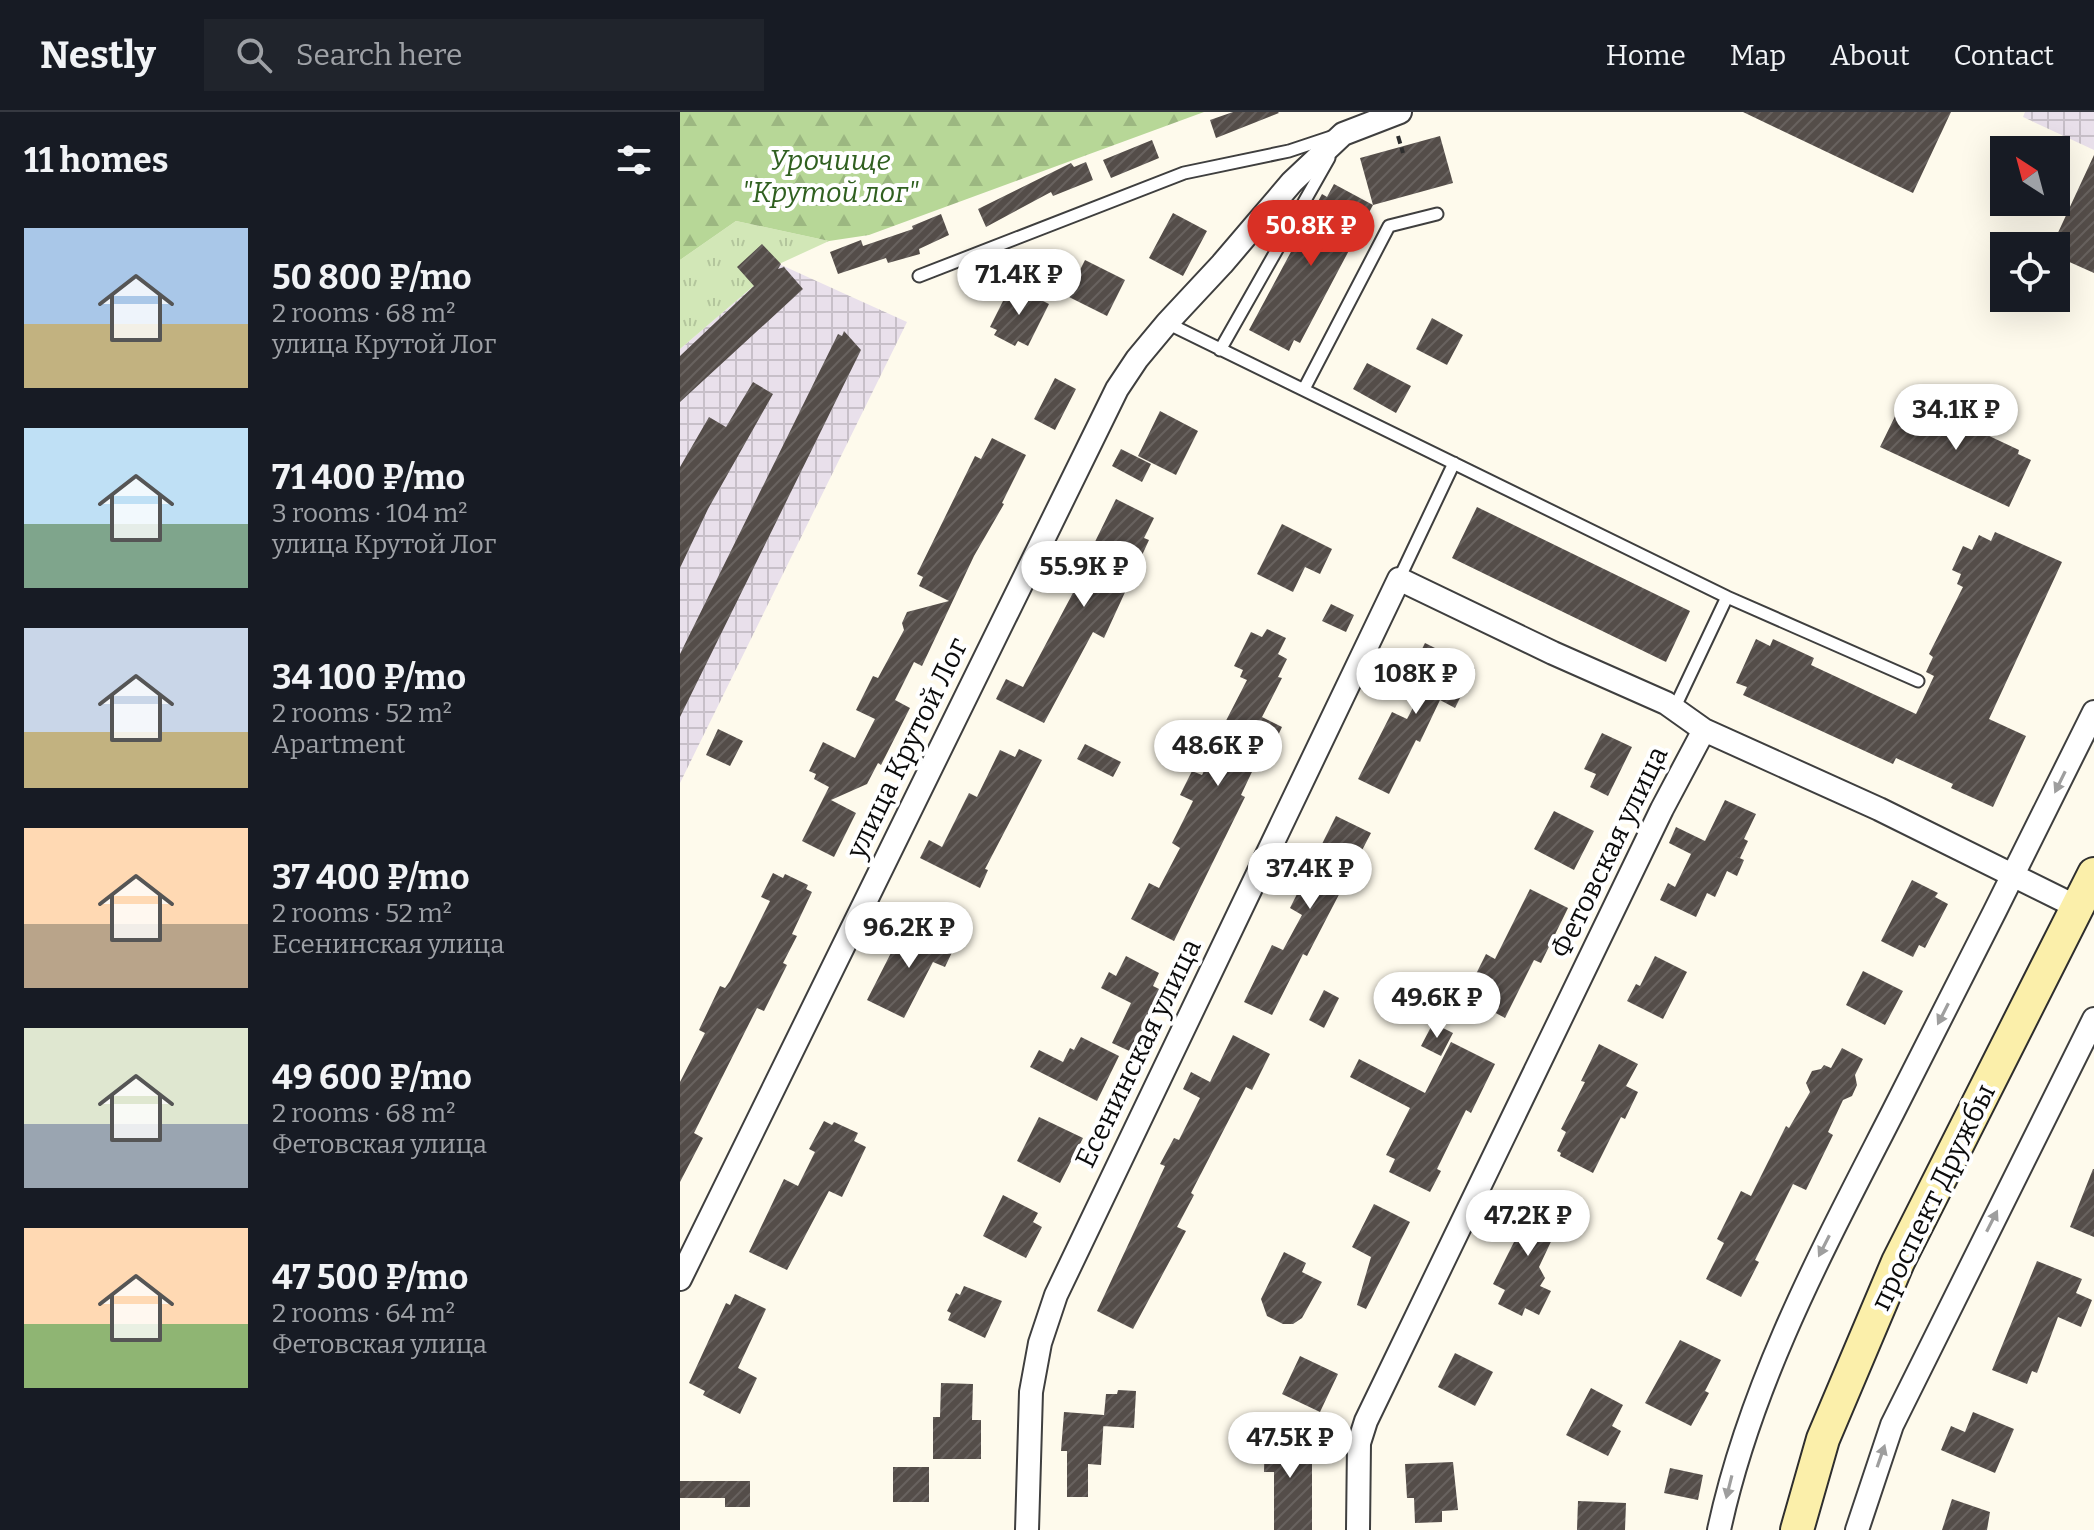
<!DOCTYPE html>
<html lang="en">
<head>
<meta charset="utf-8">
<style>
	:root { --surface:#171b24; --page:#20242c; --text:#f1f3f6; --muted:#9ea1a6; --line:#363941; --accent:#d93025 }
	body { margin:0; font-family:Bitter,serif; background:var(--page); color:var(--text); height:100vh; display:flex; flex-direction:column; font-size:30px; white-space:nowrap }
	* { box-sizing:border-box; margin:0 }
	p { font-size:26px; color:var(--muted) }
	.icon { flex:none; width:44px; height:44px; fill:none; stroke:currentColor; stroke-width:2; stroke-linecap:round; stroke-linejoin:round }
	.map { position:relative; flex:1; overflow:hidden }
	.details { display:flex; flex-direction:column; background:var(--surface); width:680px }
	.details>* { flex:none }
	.needle { width:52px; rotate:324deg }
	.buttons { position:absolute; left:1310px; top:24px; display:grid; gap:16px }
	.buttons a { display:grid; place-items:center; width:80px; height:80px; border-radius:0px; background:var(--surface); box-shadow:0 8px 32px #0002; font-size:40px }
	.price { position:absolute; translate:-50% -68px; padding:0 18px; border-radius:28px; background:#fff; color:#222; font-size:26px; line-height:52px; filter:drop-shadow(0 2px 4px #0008) }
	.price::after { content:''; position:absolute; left:50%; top:48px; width:24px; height:18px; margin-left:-12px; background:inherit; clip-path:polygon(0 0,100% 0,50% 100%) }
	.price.current { background:var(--accent); color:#fff }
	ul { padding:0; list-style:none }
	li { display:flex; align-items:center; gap:24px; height:200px; padding:0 24px }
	li span { display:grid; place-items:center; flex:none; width:224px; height:160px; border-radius:0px; color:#555 }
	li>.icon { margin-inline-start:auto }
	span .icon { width:96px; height:96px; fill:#fffc; stroke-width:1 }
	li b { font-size:34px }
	h2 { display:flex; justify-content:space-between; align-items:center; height:96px; padding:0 24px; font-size:34px }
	header { display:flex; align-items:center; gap:48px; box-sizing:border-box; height:112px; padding:0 40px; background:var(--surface); border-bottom:2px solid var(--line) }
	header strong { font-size:38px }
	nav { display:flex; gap:44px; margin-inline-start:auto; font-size:28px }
	.search { width:560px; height:72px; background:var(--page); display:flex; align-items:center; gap:20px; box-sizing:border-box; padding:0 28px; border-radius:0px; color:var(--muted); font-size:30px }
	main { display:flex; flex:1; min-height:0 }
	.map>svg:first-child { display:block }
	.industrial { fill:url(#industrial-grid) }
	.grass { fill:url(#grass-tufts) }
	.forest { fill:url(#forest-firs) }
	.building { fill:url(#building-hatch) }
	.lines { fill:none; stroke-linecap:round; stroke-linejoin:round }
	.service-casing { stroke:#3f3f3f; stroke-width:15 }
	.minor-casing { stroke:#3f3f3f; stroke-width:26 }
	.secondary-casing { stroke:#2e2e2e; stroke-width:36 }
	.path { stroke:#2e2e2e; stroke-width:4; stroke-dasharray:8 4; stroke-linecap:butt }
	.service { stroke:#fff; stroke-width:11 }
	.minor { stroke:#fff; stroke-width:22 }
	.secondary { stroke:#fbefaa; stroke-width:32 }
	.oneway { fill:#9e9e9e }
	.labels { text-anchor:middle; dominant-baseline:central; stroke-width:8; stroke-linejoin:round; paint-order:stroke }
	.park-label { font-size:28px; font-style:italic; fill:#306020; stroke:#fff }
	.street-label { font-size:28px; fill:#0c0c0c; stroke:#fff }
</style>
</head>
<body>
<header>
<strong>Nestly</strong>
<div class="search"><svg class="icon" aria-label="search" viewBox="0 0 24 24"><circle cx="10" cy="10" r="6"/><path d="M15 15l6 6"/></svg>Search here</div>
<nav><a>Home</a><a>Map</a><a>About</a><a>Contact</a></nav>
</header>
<main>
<section class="details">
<h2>11 homes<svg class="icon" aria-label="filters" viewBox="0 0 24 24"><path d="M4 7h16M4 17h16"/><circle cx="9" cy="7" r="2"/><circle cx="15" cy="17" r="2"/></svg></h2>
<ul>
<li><span style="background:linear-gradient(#a9c7e8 60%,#c2b280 0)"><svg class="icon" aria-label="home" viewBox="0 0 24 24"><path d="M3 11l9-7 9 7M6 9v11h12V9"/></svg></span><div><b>50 800 ₽/mo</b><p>2 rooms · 68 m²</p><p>улица Крутой Лог</p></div></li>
<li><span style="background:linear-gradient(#bfe0f5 60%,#7fa58c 0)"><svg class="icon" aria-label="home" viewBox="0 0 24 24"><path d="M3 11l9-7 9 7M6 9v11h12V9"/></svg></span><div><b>71 400 ₽/mo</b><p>3 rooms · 104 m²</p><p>улица Крутой Лог</p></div></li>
<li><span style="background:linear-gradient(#c9d6e8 65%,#c2b280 0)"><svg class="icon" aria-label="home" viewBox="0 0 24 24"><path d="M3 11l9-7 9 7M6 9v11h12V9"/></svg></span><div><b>34 100 ₽/mo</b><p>2 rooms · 52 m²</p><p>Apartment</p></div></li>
<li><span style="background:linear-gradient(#ffd9b3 60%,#b9a48a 0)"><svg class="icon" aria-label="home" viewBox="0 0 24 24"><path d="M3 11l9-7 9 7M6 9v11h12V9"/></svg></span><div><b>37 400 ₽/mo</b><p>2 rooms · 52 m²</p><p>Есенинская улица</p></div></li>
<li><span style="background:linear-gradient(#dfe7d0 60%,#9aa5b1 0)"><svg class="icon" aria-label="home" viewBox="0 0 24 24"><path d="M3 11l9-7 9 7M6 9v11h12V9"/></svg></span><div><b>49 600 ₽/mo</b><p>2 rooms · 68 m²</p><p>Фетовская улица</p></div></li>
<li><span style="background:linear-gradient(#ffd9b3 60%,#8fb573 0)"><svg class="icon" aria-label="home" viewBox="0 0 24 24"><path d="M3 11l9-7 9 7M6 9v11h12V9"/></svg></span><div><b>47 500 ₽/mo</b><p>2 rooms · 64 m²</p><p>Фетовская улица</p></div></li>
</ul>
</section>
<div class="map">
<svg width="1414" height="1418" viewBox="0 0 1414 1418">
	<defs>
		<pattern id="industrial-grid" width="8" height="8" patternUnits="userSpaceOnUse" patternTransform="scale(2)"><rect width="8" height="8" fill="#e9e0eb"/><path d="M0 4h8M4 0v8" fill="none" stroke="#c7bfc8"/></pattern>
		<pattern id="grass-tufts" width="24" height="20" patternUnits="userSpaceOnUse" patternTransform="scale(2)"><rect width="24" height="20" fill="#d2e7b7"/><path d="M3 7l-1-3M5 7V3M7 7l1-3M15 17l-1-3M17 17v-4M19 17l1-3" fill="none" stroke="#b3c59c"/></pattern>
		<pattern id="forest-firs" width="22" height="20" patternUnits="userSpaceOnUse" patternTransform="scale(2)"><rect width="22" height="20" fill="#b7d797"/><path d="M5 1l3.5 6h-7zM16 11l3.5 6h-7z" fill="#9cb781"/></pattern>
		<pattern id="building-hatch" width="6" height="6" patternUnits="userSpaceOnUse" patternTransform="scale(2)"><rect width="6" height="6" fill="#544d49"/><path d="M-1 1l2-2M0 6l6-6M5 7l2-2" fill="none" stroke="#68625f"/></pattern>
	</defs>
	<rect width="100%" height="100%" fill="#fefaec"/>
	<!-- industrial -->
	<path class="industrial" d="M1345,0h69v38l-71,-33z
		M99,152l128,58 -227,461v-434z"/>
	<!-- grass -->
	<path class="grass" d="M56,109l93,20 -50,23 -99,85v-89z"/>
	<!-- forest -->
	<path class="forest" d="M0,0h524l-335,123 -40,6 -93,-20 -56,39z"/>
	<!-- building -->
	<path class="building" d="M553,0h45l1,1 -63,25 -6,-18z
		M1063,0h208l-38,81z
		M760,24l13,47 -80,22 -13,-47z
		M472,28l7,18 -48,20 -8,-18z
		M1414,43v118l-38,-17v-19z
		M406,50l7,18 -40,16 -2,-4 -65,35 -8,-18 93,-46 3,4z
		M654,72l39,21 -73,138 -6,-3 -5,11 -40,-21 73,-136 5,3z
		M493,101l34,18 -24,45 -34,-18z
		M261,102l8,21 -30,14 1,5 -32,9 -2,-5 -48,16 -8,-22 31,-12 2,6 50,-17 -1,-3z
		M82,132l19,20 -3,5 6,-2 19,22 -123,113v-46l74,-70 -17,-19z
		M405,148l40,20 -18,36 -40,-20z
		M331,173l38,19 -21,42 -10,-5 -3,5 -21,-11 3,-5 -7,-3z
		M752,206l31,17 -16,30 -31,-16z
		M164,219l17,19 -181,367v-63l158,-320 4,2z
		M687,251l44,23 -15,27 -43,-24z
		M375,266l21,11 -21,41 -21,-11z
		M73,270l20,12 -65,115 -28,59v-101l29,-50 17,10z
		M1223,288l15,7 1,-4 100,47 -1,4 13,6 -22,47 -129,-60z
		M480,299l38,20 -22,44 -38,-19z
		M312,326l34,17 -24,48 2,1 -30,52 -52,110 -8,-4 -19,38 15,8 -29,57 -3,-2 -11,21 -36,16 25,13 -22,44 -32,-16 27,-54 -15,-8 2,-5 -7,-3 14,-29 32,16 20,-39 -19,-9 17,-34 5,2 26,-48 -2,-7 5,-11 42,-11 -30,-15 4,-9 -6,-3 58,-118 6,3z
		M441,337l30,15 -9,18 -30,-16z
		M436,387l38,19 -10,20 5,2 -45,98 -11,-6 -49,91 -48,-24 10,-20 17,8 60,-113 -21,-10 8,-17 18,9z
		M797,395l213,104 -24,51 -214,-104z
		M602,412l50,25 -12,25 -15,-7 -12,25 -36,-18z
		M1315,420l67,30 -73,157 37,17 -33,71 -42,-19 2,-4 -57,-26 -3,6 -150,-69 4,-8 -11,-4 20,-44 14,7 3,-7 41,19 -3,7 105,49 18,-38 -8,-4 7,-15 -4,-3 34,-67 -6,-3 4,-10 -9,-4 11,-24 9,4 7,-15 12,6z
		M651,492l23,11 -8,17 -24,-11z
		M587,517l19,9 -8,16 9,5 -9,18 4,1 -20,39 20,10 -15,32 -7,-4 -19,40 4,2 -71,144 -43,-22 18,-36 10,5 21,-40 -8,-5 21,-42 -13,-6 12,-24 10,4 17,-34 -3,-1 31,-60 -7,-3 3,-7 -9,-4 17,-34 11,5z
		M745,531l50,25 -20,40 -15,-8 -20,42 -4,-2 -27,54 -31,-15 34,-67 15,7 20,-38 -17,-8z
		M38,617l25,12 -13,25 -24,-11z
		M922,621l30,14 -24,49 -18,-9 6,-13 -12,-5z
		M405,632l36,18 -8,15 -36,-18z
		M339,637l23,11 -57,109 3,1 -8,18 -60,-30 9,-18 13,7 27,-54 8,4 23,-47 15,7z
		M1045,688l31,14 -12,25 4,2 -8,17 -5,-2 9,4 -7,16 -10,-5 -12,26 -8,-4 -11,24 -36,-17 8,-17 7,4 16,-33 -22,-11 7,-16 29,14z
		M874,699l40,20 -20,39 -40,-21z
		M656,704l35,17 -64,123 -4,-2 -31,61 -28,-13 28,-57 11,5 19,-35 -12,-7z
		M93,761l10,5 2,-4 23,11 -2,4 6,3 -20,42 5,2 -14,27 4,2 -23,46 -7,-3 -63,125 9,5 -23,44v-100l25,-49 -6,-3 21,-44 5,2 5,-7 40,-80 -9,-4z
		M1232,768l26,13 -3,4 13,7 -23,44 -6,-3 -6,12 -32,-16z
		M850,777l38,19 -27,55 -7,-3 -29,58 -26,-14 3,-5 -15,-7 19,-38 9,5z
		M235,811l41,21 -11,23 -12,-5 -29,56 -37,-18 28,-55 7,4z
		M446,844l33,17 -6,13 8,4 -19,37 8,4 -12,24 -26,-12 19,-40 -30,-15 8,-16 7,4z
		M975,844l32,16 -24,47 -36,-18 9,-17 4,2z
		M1183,859l40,20 -18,34 -39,-20z
		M644,878l15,8 -15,30 -15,-8z
		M753,911l20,10 -12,23 -20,-10z
		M553,923l37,19 -18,36 -6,-3 -55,106 3,2 -17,32 9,4 -53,98 -36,-18 68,-145 -5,-2 14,-26 5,2 21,-42 -17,-9 8,-17 19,10z
		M401,925l38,19 -22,45 -67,-34 9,-17 24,12 7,-14 4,2z
		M771,930l44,22 -24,49 -5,-3 -29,59 4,2 -11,21 -41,-20 6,-13 -9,-4 24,-47 -60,-31 9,-18 66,34z
		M919,932l39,20 -12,22 12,6 -13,27 -4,-2 -28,56 -33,-17 1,-3 -4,-2 9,-19 -5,-3 24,-47 -4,-1z
		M1162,936l21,11 -8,16 2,10 -5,11 -9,4 -15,32 5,3 -27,55 -13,-6 -38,76 4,2 -18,35 -35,-18 18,-36 -7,-4 24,-48 10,5 35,-70 3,2 21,-36 -4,-9 6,-12 9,-2 3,-4 7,3z
		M359,1005l44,21 -23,45 -43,-22z
		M144,1009l8,4 2,-3 24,11 -4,8 12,6 -24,50 -13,-6 -42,79 -38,-18 35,-73 14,7 17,-34 -6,-3z
		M1413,1057h1v68l-24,-10z
		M323,1083l35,18 -5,9 9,5 -16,31 -43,-22z
		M849,1083l36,17 -26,55 6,11 -5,8 11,5 -12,24 -14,-7 -3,8 -24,-12 7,-14 -12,-6 22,-44 -6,-3z
		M694,1092l36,18 -44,87 -9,-4 14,-48 -19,-10z
		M604,1140l22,11 -4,9 20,10 -20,36 -9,6h-10l-16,-8 -6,-17z
		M1357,1149l45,18 -6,14 16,7 -11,27 -23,-10 -21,56 -5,-2 -5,13 -35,-14z
		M284,1174l38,15 -17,37 -37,-18 3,-7 -4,-2 9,-18 4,2z
		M55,1182l31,15 -28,59 19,10 -17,36 -37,-19 2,-4 -16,-8 37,-80 4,2z
		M1000,1228l41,20 -16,31 4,2 -18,33 -46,-23z
		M775,1241l38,19 -18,34 -37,-19z
		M620,1244l38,18 -18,38 -38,-18z
		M261,1271l32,1 -1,36h9v39h-48v-42h7z
		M911,1276l32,17 -11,21 9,5 -13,25 -42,-21z
		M438,1278l18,1 -2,37 -31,-2 3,-32h11z
		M384,1300l40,3 -3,50 -13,-1v33h-21v-46h-6z
		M1293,1300l41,17 -19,44 -54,-23 10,-24 14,6z
		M585,1321l44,2 -7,13h10v82h-38v-58h-10z
		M773,1350l5,48 -16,1v11l-27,1 -1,-25h-7l-2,-34z
		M213,1355h36v35h-36z
		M990,1356l33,7 -5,25 -34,-7z
		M0,1369h70v26h-25v-9h-45z
		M1272,1387l38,13 -3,18h-45z
		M898,1389l48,2 -1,27h-48z"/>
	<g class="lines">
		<defs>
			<path id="service" d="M239,164l265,-103 105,-22 42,-14
				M487,211l560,274 -53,112
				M540,238l109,-192
				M624,277l85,-163 48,-12
				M719,467l55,-116
				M1047,485l191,84"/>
			<path id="minor" d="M0,1167l437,-890 20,-30 30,-36 55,-59 70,-82 51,-48 57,-22
				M347,1418l4,-138 9,-49 16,-48 343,-716 154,74 113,50 38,27 175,79 198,98
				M678,1418l1,-87 7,-22 296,-612 42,-79
				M1039,1418c32,-149 105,-283 174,-418 68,-133 135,-266 201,-400
				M1177,1418l35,-105 202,-406"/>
			<path id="secondary" d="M1117,1418l26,-91 75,-177 196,-388"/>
		</defs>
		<!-- service casing -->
		<use href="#service" class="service-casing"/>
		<!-- minor casing -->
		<use href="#minor" class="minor-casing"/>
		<!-- secondary casing -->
		<use href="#secondary" class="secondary-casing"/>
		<!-- path -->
		<path class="path" d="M718,24l5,17"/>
		<!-- service -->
		<use href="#service" class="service"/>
		<!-- minor -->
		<use href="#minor" class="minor"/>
		<!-- secondary -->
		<use href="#secondary" class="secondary"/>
	</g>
	<!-- one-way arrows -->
	<defs><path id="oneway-solid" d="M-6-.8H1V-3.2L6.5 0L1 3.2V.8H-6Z" transform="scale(2)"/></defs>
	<g class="oneway">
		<use href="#oneway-solid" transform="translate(1380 670) rotate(116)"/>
		<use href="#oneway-solid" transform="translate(1263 902) rotate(117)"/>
		<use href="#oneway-solid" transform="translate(1312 1109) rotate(-63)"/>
		<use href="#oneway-solid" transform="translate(1144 1134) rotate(117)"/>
		<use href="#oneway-solid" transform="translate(1201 1344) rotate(-71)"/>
		<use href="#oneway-solid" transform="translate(1049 1375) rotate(104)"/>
	</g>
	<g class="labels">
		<!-- park labels -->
		<g class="park-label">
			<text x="150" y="48">Урочище<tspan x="150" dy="32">"Крутой лог"</tspan></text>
		</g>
		<!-- street labels -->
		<g class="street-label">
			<text transform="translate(227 636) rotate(-64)">улица Крутой Лог</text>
			<text transform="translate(929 740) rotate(-64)">Фетовская улица</text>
			<text transform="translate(458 941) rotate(-64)">Есенинская улица</text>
			<text transform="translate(1253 1085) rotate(-64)">проспект Дружбы</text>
		</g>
	</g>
</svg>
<div class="buttons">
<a><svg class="needle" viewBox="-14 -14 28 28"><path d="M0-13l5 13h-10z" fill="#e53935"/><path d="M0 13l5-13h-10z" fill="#9ea1a6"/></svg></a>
<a><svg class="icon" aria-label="locate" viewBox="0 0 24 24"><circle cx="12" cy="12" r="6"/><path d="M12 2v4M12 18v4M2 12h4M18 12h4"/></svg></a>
</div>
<b class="price current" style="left:631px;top:156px">50.8K ₽</b>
<b class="price" style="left:339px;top:205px">71.4K ₽</b>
<b class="price" style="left:1276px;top:340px">34.1K ₽</b>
<b class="price" style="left:404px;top:497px">55.9K ₽</b>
<b class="price" style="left:736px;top:604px">108K ₽</b>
<b class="price" style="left:538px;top:676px">48.6K ₽</b>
<b class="price" style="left:630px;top:799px">37.4K ₽</b>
<b class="price" style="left:229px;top:858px">96.2K ₽</b>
<b class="price" style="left:757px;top:928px">49.6K ₽</b>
<b class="price" style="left:848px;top:1146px">47.2K ₽</b>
<b class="price" style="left:610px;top:1368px">47.5K ₽</b>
</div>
</main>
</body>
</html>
